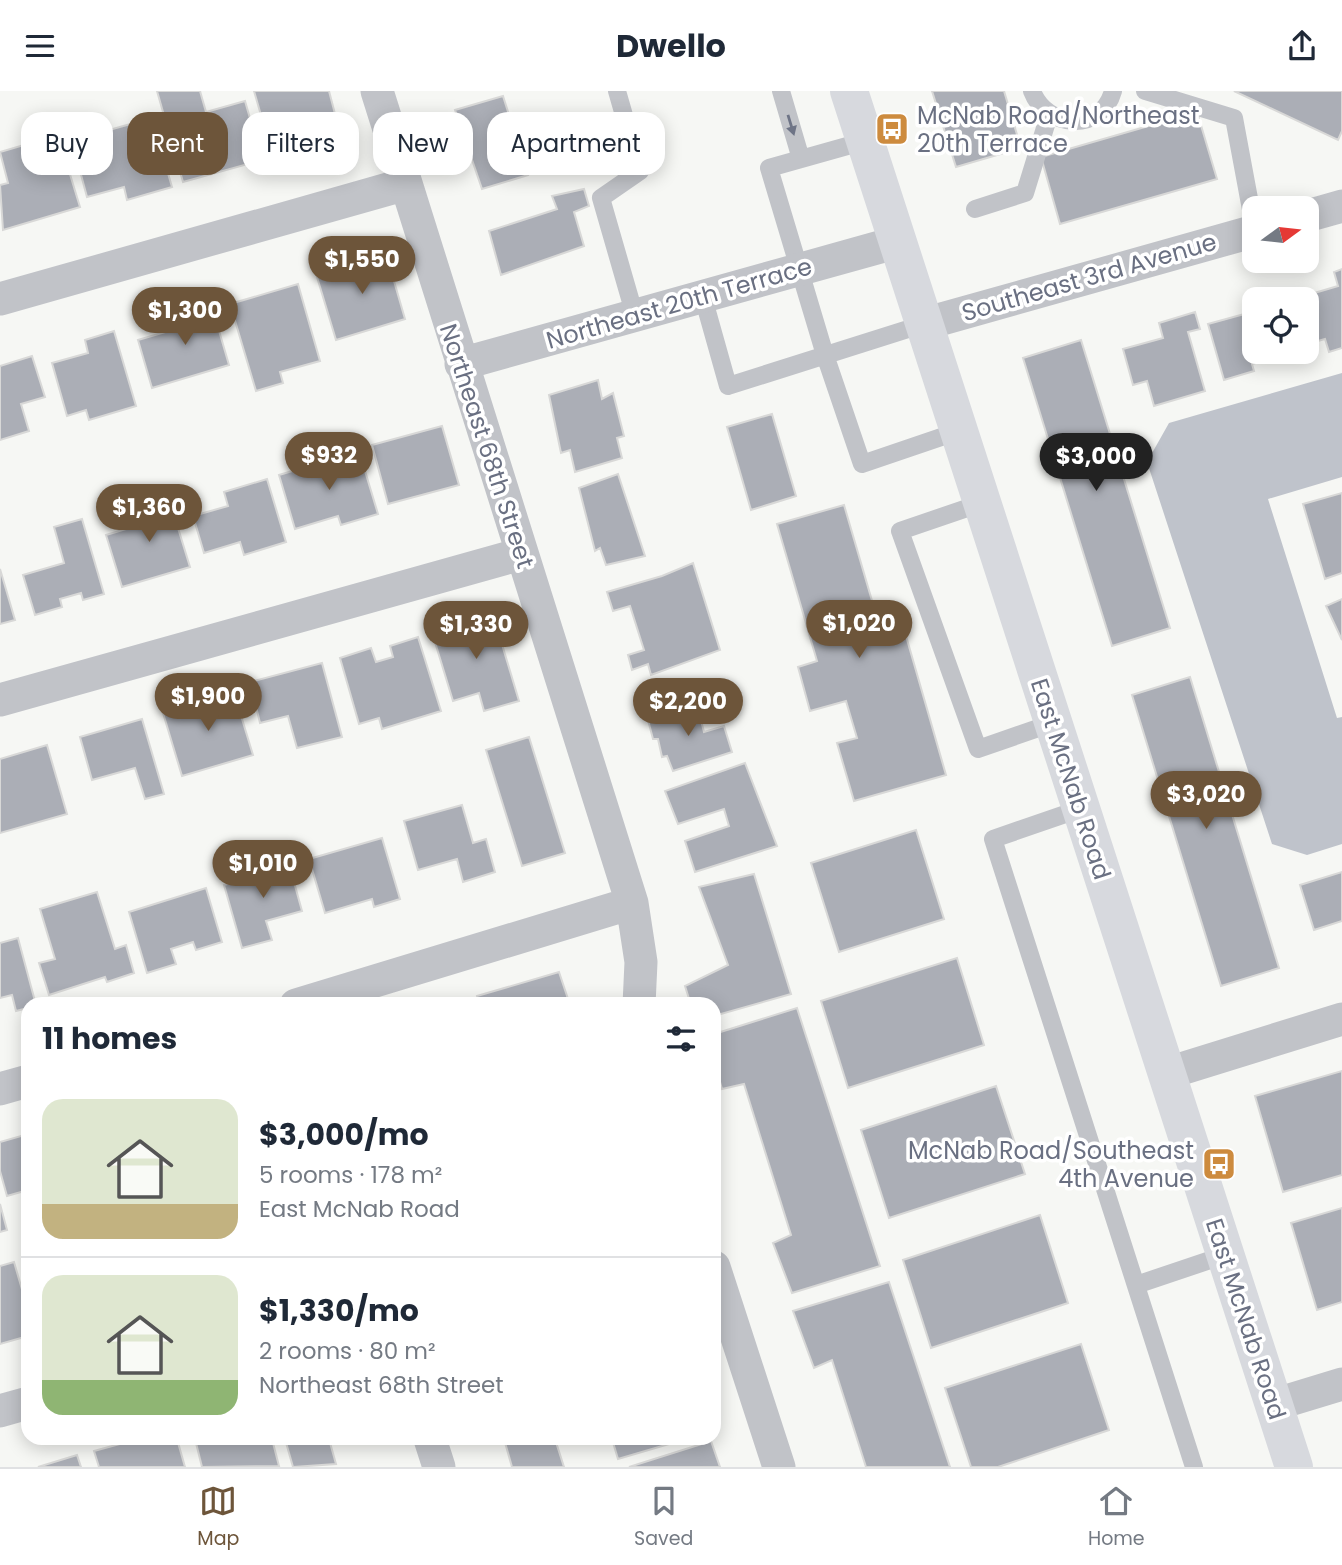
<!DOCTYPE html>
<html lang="en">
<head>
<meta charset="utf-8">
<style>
	:root { --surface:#fff; --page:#f2f2f3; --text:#1f2937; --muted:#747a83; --line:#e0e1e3; --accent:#6d553a }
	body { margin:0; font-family:Poppins,sans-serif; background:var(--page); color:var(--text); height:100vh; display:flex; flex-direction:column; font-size:26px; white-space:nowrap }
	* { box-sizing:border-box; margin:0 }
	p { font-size:23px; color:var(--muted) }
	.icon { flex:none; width:38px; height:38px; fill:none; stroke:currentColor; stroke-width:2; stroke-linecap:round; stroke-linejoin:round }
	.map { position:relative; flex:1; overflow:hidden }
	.details { position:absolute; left:21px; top:906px; width:700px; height:448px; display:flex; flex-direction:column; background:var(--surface); border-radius:21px; box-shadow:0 4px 18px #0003 }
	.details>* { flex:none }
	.hud { position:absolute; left:21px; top:21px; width:700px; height:63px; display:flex; gap:14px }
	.needle { width:46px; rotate:75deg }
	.controls { position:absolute; left:1242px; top:105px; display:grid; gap:14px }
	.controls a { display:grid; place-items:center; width:77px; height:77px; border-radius:14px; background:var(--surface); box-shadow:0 4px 18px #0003; font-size:35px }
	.price { position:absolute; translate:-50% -60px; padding:0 16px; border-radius:24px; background:var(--accent); color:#fff; font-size:23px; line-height:46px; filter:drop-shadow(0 2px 4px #0008) }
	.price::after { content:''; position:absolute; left:50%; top:42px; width:21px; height:16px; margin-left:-10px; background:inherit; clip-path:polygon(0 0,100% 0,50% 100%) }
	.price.on { background:#222; color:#fff }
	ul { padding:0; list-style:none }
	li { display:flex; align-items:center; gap:21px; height:175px; padding:0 21px }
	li+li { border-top:2px solid var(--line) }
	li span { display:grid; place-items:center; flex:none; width:196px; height:140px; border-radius:21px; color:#555 }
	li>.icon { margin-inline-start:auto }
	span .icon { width:84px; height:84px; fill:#fffc; stroke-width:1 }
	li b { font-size:30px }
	h2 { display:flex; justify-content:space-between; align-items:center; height:84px; padding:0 21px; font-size:30px }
	.pill { padding:0 24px; border-radius:21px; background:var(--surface); box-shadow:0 4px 18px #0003; font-size:24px; line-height:63px }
	.pill.on { background:var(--accent); color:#fff }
	header { display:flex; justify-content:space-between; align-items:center; height:91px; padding:0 21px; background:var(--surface); font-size:32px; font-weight:700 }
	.tabs { display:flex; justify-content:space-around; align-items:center; height:98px; border-top:2px solid var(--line); background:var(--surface); font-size:19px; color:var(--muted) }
	.tabs a { display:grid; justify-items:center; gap:4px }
	.tabs .on { color:var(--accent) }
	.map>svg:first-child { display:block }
	.water { fill:#bfc3cb }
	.building { fill:#abaeb6; stroke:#d8d8d7; stroke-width:2 }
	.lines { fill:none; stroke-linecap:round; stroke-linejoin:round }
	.lane { stroke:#c1c3c8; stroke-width:18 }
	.street { stroke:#c1c3c8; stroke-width:33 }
	.secondary { stroke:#d7d9de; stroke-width:38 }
	.oneway { fill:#6e7486 }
	.labels { text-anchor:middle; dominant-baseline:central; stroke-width:7; stroke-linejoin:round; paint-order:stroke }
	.poi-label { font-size:24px; fill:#6a7082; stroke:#fff; text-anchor:start }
	.street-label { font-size:24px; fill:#6a7082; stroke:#fff }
</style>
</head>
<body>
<header><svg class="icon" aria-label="menu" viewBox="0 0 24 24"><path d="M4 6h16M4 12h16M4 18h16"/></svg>Dwello<svg class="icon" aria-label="share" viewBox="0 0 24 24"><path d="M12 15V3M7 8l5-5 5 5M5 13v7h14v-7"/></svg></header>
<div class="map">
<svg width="1342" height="1376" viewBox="0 0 1342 1376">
	<rect width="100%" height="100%" fill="#f6f7f4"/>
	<!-- water -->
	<path class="water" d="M1342,282v104l-74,22 69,219 5,-1v127l-35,11 -35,-11 -125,-382 22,-39z"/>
	<!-- building -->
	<path class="building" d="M157,0h43l6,21 39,-11 17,59 -79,22z
		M254,0h75l11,42 -43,12 1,5 -25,7z
		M932,0h72l17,57 -65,19z
		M1234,0h108v40l-4,9z
		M503,5l25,79 -46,14 -27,-79z
		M1197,21l20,67 -157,45 -19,-67z
		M152,27l20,69 -45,13 -3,-13 -37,10 -18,-67 30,-9 3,11z
		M58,44l22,72 -77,23 -3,-45 8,-2 -8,-31z
		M584,98l5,17 -15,6 10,34 -83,29 -12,-44 68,-22 -5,-13z
		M385,159l20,69 -69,21 -19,-63 40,-12 -2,-6z
		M1342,178v79l-13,4 -4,-13 -18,5v-45h-13l44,-13 -4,-14z
		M298,193l22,77 -40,11 3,11 -27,8 -26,-87z
		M1278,199l3,9h-26v53l31,2 -34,10 2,7 -30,9 -16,-56 40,-11 -4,-13z
		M211,212l18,62 -77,23 -14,-48 34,-10 -4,-14z
		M1195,221l5,17 -12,3 17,59 -51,15 -7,-25 -14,4 -10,-36 40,-11 -4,-15z
		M114,240l22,75 -47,14 -3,-10 -19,6 -15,-53 36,-10 -3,-13z
		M1081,249l89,288 -58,18 -89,-288z
		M32,265l13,41 -24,7 8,27 -29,9v-74z
		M598,289l4,19 11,-6 11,43 -7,2 5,20 -47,14 -5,-22 -9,3 -12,-58z
		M772,323l24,82 -45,14 -24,-83z
		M442,335l17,59 -71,19 -16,-59z
		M359,360l19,63 -37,11 -3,-9 -43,13 -16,-54z
		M618,383l27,82 -39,9 -6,-17 -5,3 -16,-63z
		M267,388l19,63 -42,13 -4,-13 -36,11 -11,-37 35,-10 -4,-14z
		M167,401l23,75 -68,20 -16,-52 40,-12 -7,-22z
		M1342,402v80l-17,6 -22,-75z
		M844,414l36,123 22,-6 44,153 -92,26 -17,-58 20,-5 -11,-37 -36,10 -12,-44 19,-6 -40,-137z
		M82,428l22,75 -21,6 -2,-7 -21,6 2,8 -27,8 -12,-40 41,-12 -10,-36z
		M693,472l27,87 -69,25 -3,-11 -16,6 -4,-15 16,-5 -14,-44 -17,5 -6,-19 55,-16z
		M0,478l15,51 -15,4z
		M1342,508v41l-16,-34z
		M492,520l27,90 -35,10 -5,-18 -26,8 -22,-72z
		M418,546l23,74 -59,18 -3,-11 -20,6 -19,-66 31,-10 5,14 17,-5 -3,-11z
		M322,572l20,74 -45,11 -9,-32 -28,7 -10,-41z
		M1190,586l89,291 -58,18 -89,-291z
		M232,595l21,69 -71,21 -19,-63 46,-13 -2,-6z
		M697,614l7,27 20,-6 8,26 -59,19 -6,-15 -5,1 -4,-18h-5l-5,-19z
		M142,628l22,75 -19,5 -10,-31 -43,12 -12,-43z
		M529,646l36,116 -43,13 -36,-116z
		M47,654l20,69 -67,19v-74z
		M745,672l32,83 -82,26 -10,-31 44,-15 -5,-17 -46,15 -13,-33z
		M462,714l11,38 13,-4 9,33 -32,10 -6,-23 -39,11 -14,-49z
		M916,739l28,89 -105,33 -28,-89z
		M382,747l18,61 -26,8 -2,-8 -47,14 -16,-54z
		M286,762l16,58 -36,10 6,19 -30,8 -18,-63 35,-10 -3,-14z
		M1342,781v49l-28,9 -14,-45z
		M754,783l37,120 -77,22v-11h-23l-6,-19 43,-21 -29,-78z
		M206,797l16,54 -26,8 -3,-8 -22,7 5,15 -29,9 -18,-61z
		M97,801l18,57 11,-4 8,28 -27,9 -2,-5 -56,18 -10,-32 16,-4 -15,-50z
		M18,847l18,67h-8v3l-12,3 -4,-16 -12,3v-55z
		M957,867l27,87 -136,43 -27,-87z
		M559,881l11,33h-91l-2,-9z
		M797,917l83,258 -88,27 -19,-50 18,-8 -47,-151 -22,5 -8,-28v-27z
		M1342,980v104l-59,17 -28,-96z
		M996,995l29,88 -136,44 -28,-88z
		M28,1043v56l-21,6 -7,-25v-29z
		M0,1113l7,26 -7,2z
		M1342,1117v94l-25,8 -26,-87z
		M1040,1124l28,88 -137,45 -28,-88z
		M14,1171l14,48v26l-28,8v-78z
		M889,1191l61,185h-84l-34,-107 -18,8 -21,-57z
		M1081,1253l28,86 -111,37h-27l-26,-79z
		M138,1348h39l8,28h-86l-5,-16z
		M195,1348h77l7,27 -77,1z
		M285,1348h44l7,25 -43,3z
		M504,1348h51l9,28h-52z
		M612,1348h74l-68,20z
		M711,1350l9,26h-91z
		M77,1364l4,12h-43z"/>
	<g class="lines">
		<!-- lane -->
		<path class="lane" d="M617,0l23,80 -39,27 34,118
			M781,0l20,68
			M1032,0c14,37 69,43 81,0
			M1145,0l89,27 21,113
			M865,50l-96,27 56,187 37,109 97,-33
			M975,118l50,-16 24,-78
			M703,206l25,89 196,-62
			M982,412l-82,28 78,218 75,-26
			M1080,718l-87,30 201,628
			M1136,1194l89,-30"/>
		<!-- street -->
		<path class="street" d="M377,0l255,812 9,59 -2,43
			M1307,125l35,-10
			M0,208l406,-115
			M924,233l331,-93
			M461,273l437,-122
			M0,609l521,-146
			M296,914l336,-102
			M1168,982l174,-54
			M0,998l28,-8
			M714,1176l65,200
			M1273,1314l69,-21
			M0,1320l28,-8
			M430,1348l9,28"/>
		<!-- secondary -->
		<path class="secondary" d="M849,0l445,1376"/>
	</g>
	<!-- one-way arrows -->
	<defs><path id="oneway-solid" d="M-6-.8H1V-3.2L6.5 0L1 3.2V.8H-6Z" transform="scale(1.75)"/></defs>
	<use class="oneway" href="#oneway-solid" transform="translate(791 34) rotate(73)"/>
	<!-- icons -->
	<defs>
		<symbol id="bus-square" viewBox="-11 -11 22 22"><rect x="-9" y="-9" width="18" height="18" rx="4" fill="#cd8b3e" stroke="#fff"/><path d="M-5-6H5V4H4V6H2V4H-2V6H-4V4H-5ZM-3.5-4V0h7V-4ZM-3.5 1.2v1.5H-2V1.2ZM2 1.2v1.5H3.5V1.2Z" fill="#fff"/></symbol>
	</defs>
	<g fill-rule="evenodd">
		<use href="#bus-square" x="873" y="19" width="38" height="38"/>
		<use href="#bus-square" x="1200" y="1054" width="38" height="38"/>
	</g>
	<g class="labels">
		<!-- poi labels -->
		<g class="poi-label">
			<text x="917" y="24">McNab Road/Northeast<tspan x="917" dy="28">20th Terrace</tspan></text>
			<text x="1194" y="1059" text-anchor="end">McNab Road/Southeast<tspan x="1194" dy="28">4th Avenue</tspan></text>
		</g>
		<!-- street labels -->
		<g class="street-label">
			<text transform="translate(1089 186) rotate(-16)">Southeast 3rd Avenue</text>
			<text transform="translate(679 212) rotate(-16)">Northeast 20th Terrace</text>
			<text transform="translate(487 355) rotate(72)">Northeast 68th Street</text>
			<text transform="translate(1071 688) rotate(72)">East McNab Road</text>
			<text transform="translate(1246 1228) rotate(72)">East McNab Road</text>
		</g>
	</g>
</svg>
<div class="controls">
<a><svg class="needle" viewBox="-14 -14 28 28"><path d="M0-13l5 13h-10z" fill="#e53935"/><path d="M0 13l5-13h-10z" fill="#747a83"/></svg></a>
<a><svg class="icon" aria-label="locate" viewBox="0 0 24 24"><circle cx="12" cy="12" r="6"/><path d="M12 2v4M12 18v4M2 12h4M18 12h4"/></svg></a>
</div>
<b class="price" style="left:362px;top:205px">$1,550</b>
<b class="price" style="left:185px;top:256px">$1,300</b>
<b class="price" style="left:329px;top:401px">$932</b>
<b class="price on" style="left:1096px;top:402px">$3,000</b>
<b class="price" style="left:149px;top:453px">$1,360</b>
<b class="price" style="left:859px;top:569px">$1,020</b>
<b class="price" style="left:476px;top:570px">$1,330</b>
<b class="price" style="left:208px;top:642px">$1,900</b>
<b class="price" style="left:688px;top:647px">$2,200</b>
<b class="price" style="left:1206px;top:740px">$3,020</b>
<b class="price" style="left:263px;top:809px">$1,010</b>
<div class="hud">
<a class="pill">Buy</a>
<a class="pill on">Rent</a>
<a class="pill">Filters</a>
<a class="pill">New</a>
<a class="pill">Apartment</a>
</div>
<section class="details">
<h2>11 homes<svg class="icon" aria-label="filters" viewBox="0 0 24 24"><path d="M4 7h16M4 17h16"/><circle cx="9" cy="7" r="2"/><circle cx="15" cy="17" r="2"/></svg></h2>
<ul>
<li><span style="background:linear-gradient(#dfe7d0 75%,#c2b280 0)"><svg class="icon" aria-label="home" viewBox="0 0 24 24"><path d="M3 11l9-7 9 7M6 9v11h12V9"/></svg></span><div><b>$3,000/mo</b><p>5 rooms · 178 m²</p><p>East McNab Road</p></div></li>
<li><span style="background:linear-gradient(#dfe7d0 75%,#8fb573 0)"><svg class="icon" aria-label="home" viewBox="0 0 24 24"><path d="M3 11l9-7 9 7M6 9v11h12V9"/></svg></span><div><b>$1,330/mo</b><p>2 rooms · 80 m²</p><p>Northeast 68th Street</p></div></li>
</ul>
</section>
</div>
<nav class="tabs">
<a class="on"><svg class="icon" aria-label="map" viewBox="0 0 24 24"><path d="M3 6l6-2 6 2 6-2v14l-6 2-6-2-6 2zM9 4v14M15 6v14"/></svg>Map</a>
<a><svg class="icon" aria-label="saved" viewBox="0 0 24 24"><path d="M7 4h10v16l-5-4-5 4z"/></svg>Saved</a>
<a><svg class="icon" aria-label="home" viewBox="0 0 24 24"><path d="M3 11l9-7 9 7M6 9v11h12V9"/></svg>Home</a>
</nav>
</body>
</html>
